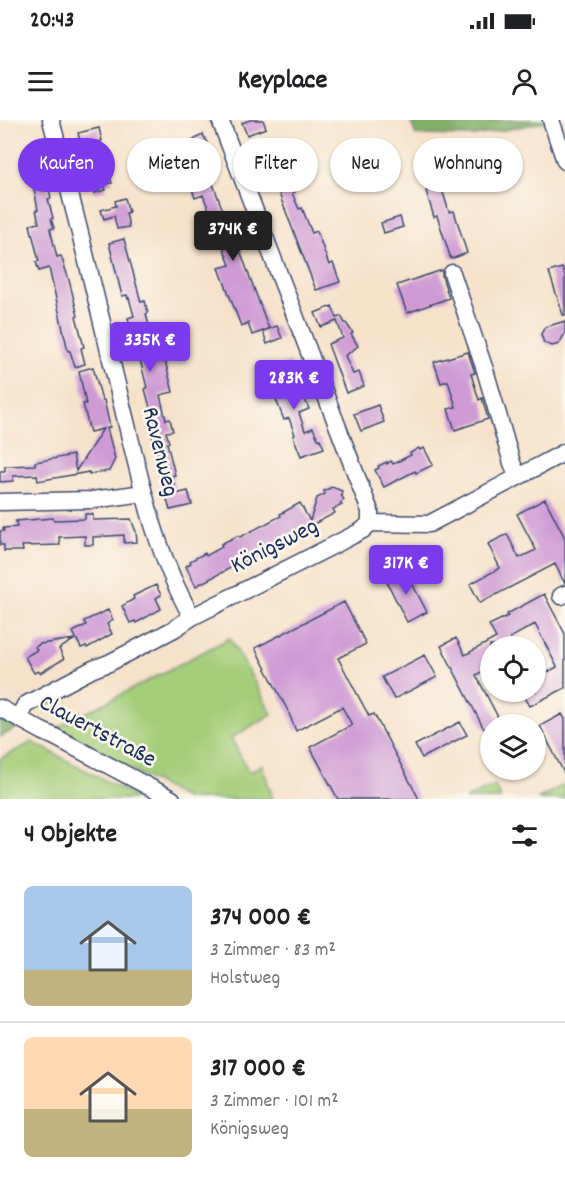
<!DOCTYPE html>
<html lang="de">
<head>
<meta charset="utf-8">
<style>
	:root { --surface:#fff; --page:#f6f6f6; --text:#202124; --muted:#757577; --line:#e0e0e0; --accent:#7c3aed }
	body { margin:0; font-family:Dekko,sans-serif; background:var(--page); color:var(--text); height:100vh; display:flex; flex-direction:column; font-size:22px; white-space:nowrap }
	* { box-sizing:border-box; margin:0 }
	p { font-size:20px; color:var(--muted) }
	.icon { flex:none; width:33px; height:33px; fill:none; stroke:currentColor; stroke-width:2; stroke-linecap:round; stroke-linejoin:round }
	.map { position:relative; height:679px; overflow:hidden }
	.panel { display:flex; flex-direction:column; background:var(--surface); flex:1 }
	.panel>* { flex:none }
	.banner { position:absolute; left:18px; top:18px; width:530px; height:54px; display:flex; gap:12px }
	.buttons { position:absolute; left:480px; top:516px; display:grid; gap:12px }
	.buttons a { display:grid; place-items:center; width:66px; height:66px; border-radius:50%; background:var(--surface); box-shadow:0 2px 4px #0004; font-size:30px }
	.price { position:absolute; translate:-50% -51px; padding:0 14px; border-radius:6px; background:var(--accent); color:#fff; font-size:20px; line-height:39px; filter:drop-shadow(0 2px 3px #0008) }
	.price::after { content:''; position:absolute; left:50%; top:36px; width:18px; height:14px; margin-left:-9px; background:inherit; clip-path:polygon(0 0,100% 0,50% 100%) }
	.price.selected { background:#222; color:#fff }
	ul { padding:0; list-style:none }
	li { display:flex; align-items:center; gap:18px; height:150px; padding:0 24px }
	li+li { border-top:2px solid var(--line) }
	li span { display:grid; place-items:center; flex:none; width:168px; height:120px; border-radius:9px; color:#555 }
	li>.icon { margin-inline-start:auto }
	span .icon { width:72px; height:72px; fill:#fffc; stroke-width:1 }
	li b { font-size:26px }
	h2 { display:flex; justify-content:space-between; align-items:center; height:72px; padding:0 24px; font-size:26px }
	.pill { padding:0 21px; border-radius:27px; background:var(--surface); box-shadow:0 2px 4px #0004; font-size:21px; line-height:54px }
	.pill.selected { background:var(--accent); color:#fff }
	.status { display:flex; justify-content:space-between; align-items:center; height:42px; padding:0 30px; background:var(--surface); direction:ltr }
	.status svg { height:16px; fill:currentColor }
	header { display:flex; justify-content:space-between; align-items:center; height:78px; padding:0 24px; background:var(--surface); font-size:27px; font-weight:700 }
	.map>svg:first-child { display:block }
	.green { fill:#a5ce7a; stroke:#607e6c; stroke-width:1.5 }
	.forest { fill:#84b16a; stroke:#507064; stroke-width:1.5 }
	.building { fill:#cf9bd5 }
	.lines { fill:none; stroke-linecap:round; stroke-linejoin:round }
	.minor-casing { stroke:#3c4a6e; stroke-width:19 }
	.minor { stroke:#fff; stroke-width:16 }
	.labels { text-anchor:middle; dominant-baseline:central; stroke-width:5; stroke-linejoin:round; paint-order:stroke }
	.street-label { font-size:24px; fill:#1b2f5e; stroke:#fbf7ec }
</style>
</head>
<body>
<div class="status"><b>20:43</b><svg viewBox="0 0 49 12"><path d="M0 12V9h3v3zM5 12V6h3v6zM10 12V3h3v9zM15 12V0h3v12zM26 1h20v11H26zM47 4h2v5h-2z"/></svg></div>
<header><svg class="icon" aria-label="menu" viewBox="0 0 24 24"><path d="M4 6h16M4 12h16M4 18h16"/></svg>Keyplace<svg class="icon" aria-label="person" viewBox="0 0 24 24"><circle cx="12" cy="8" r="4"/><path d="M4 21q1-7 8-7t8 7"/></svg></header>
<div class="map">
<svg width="565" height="679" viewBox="0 0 565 679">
	<rect width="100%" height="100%" fill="#fbf7ec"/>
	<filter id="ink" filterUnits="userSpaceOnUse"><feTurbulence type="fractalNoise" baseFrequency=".0167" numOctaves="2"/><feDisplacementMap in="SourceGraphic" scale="12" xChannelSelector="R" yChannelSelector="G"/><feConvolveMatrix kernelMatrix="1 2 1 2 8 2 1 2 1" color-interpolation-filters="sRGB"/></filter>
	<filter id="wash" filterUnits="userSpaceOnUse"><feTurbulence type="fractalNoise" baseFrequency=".008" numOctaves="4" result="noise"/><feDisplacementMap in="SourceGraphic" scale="24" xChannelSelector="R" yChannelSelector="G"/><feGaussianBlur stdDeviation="1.35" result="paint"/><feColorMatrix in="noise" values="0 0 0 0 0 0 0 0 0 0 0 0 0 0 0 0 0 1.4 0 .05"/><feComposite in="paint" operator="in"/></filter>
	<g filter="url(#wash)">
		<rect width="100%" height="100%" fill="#f6e2ca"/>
		<!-- green -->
		<path class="green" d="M230,518l42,76 -41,24 18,34 13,-7 11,34h-86l-132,-70z
			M32,622l108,57h-140v-40z
			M565,664v15h-28z
			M495,665l6,14h-36z"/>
		<!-- forest -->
		<path class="forest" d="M410,0h135v2l-70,14 -59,-1z
			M0,599l17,9 -17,9z"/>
		<g id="blocks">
			<!-- building -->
			<path class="building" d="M250,0h13l3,8 -19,7 -5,-12z
				M99,8l3,13 -12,3 4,18 7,-2 2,7 4,-1 5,17 -8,1 2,6 -12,3 -8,-29h-2l-5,-14 3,-1 -4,-16z
				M203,14l8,18 -16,6 -6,-15z
				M280,25l12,31 3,-2 3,9 -5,2 2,7 -3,1 7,16 3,-1 10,25 5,-2 12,34 4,-2 7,19 -24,8 -53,-138z
				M41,26l6,21 -3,1 7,30 -3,1 5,19 -2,1 3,9 -4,1 7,28 4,-1 8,24 9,36h-2l8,31 -3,1 4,16 -10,3 -5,-16h-2l-19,-83 -10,3 -3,-9 3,-1 -9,-36 9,-2 -3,-13h2l-5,-26h2l-9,-33z
				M209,53l27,73 2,-1 31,84 -17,6 -4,-12 -7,3 -22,-58 11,-3 -27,-70 -8,3 -4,-12 5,-2 -2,-5z
				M441,66l8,26 5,-1 13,42 -16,6 -14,-43 -3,1 -8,-26z
				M125,78l4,14 -3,1 3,14 -12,2 -3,-13 -10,3 -3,-9 15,-4 -1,-5z
				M400,97l3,10 -19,6 -3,-10z
				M124,119l17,63 4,-1 3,12 -2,1 8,32 7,-1 12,47 -13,3 6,25 4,-1 3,12 -7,1 3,10 -2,1 8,32 -3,1 4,18 12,-3 4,14 -22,5 -15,-52 3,-1 -9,-33 5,-1 -9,-34 2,-1 -12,-49h-2l-5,-21 6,-2 -5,-18 -1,1 -1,-4 -5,1 -13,-53z
				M562,148l3,8v39h-2l-14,-43z
				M442,150v6l7,22 -42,15 -10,-28z
				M332,186l5,12 4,-2 4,7h1l7,10 -2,1 7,12 -13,10 8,18 6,-2 5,14 -18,7 -18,-49 15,-6 -6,-17 -16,6 -6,-14z
				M565,201v12l-6,11 -7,2 -8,-3 -3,-9 4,-7z
				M277,206l5,12 -15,6 -4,-13z
				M468,232l7,21 -4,1 8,26 3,-2 6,21 -33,11 -7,-21 8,-2 -8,-26 -7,2 -7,-21z
				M290,242l7,18 -12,5 7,17 12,-5 5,12 -10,4 6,18 8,-3 5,11h2l4,9 -23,8 -8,-20 2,-1 -6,-17 -5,2 -9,-23 5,-2 -10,-26z
				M93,247l9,33h2l6,27 -3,1 8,31 -6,12 -20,3v-2l-51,9 -1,-6 -24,1v5l-13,1v-11h5v-5l30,-1v-3l38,-7 3,16 27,-42 -13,3 -7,-28h3l-7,-33z
				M378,285l6,17 -23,9 -7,-17z
				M419,328l1,2 4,-2 9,17 -17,8 -1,-2 -31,16 -9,-17 4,-2 -1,-2 9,-4v2l4,-3 2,3 18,-9 -1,-2z
				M332,367l10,4 -1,4 3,5 -4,3 2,2 -9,4 2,4 -139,73 -10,-20 5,-3 -1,-2 15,-8 1,3 16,-9 -1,-3 18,-9 1,2 41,-21 -1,-2 20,-11 10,18 7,-23 8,-4 -1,-3z
				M545,379l20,39v46l-10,-20 -75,39 -10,-19 30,-16 -12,-24 19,-10 12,24 17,-8 -19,-36z
				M85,394h8v6l38,-1 5,13 1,10 -13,1v-8l-31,2v8h-8v-9l-26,1 1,8 -38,1 1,5h-19v-6h-4v-14h4l-1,-3 14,-1 -1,-6 37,-3 1,2 31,-1z
				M405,450l22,42 -20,10 -21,-42z
				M156,465l5,10 -5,3 5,11 -25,14 -1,-2 -5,2 -8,-17 12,-7 -1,-3z
				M544,474l21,40v54l-35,18 -8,-14h14v-13l21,-12 -22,-43 -25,14 5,8h-25v21l-14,8 24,46 -16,8 -43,-83 15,-8 9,17 31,-17 -7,-13 19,-9 -1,-2z
				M344,482l22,42 -28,14 31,58 5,-2 45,85h-81l-28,-52 42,-22 -10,-18 -46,24 -8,-20 -33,-63z
				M108,490l5,10 -6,4 5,10 -25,14 -1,-2 -5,2 -8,-16 13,-7 -2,-4z
				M75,519l-16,10 5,10 -24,14 -2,-2 -4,2 -9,-16 12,-7 -2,-3 5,-3z
				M425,535l12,22 -43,22 -12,-22z
				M562,594l3,5v56l-25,-49z
				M460,602l7,13 -45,23 -7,-13z"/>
		</g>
	</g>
	<g filter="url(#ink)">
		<use href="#blocks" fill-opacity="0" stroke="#3c4a6e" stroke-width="1.5"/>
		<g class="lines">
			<defs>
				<path id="minor" d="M51,0c24,92 47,185 69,277 19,75 33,152 72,220
					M220,0l150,391v12
					M551,0l14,41
					M452,153l33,97 27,93 6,14
					M0,382l92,-2 52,-7
					M561,476l4,-2
					M0,588l42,23 13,6 117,62
					M19,597l6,-12 68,-36 16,-6 65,-34 18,-12 148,-75 23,-12 7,-7 59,1 136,-72"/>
			</defs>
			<!-- minor casing -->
			<use href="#minor" class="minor-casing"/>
			<!-- minor -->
			<use href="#minor" class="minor"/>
		</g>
	</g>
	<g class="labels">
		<!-- street labels -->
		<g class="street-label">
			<text transform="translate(159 332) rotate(76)">Ravenweg</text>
			<text transform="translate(275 427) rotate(-27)">Königsweg</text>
			<text transform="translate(97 612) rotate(28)">Clauertstraße</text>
		</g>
	</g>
</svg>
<div class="buttons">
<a><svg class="icon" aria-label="locate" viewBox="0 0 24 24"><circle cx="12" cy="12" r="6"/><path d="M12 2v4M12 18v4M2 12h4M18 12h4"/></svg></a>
<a><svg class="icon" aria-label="layers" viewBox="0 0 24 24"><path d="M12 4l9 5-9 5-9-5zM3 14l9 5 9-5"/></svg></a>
</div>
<b class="price selected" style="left:233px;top:142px">374K €</b>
<b class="price" style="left:150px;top:253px">335K €</b>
<b class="price" style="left:294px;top:291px">283K €</b>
<b class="price" style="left:406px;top:476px">317K €</b>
<div class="banner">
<a class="pill selected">Kaufen</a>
<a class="pill">Mieten</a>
<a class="pill">Filter</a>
<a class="pill">Neu</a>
<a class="pill">Wohnung</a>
</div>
</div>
<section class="panel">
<h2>4 Objekte<svg class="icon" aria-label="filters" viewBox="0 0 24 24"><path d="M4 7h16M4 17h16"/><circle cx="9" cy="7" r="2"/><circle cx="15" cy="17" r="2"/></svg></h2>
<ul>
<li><span style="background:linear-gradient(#a9c7e8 70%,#c2b280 0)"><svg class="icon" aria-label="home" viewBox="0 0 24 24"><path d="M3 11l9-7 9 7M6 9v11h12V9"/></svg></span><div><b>374 000 €</b><p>3 Zimmer · 83 m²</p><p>Holstweg</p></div></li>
<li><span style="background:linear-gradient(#ffd9b3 60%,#c2b280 0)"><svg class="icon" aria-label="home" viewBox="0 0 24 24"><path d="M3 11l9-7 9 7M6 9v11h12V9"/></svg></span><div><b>317 000 €</b><p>3 Zimmer · 101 m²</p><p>Königsweg</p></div></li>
</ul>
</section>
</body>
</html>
